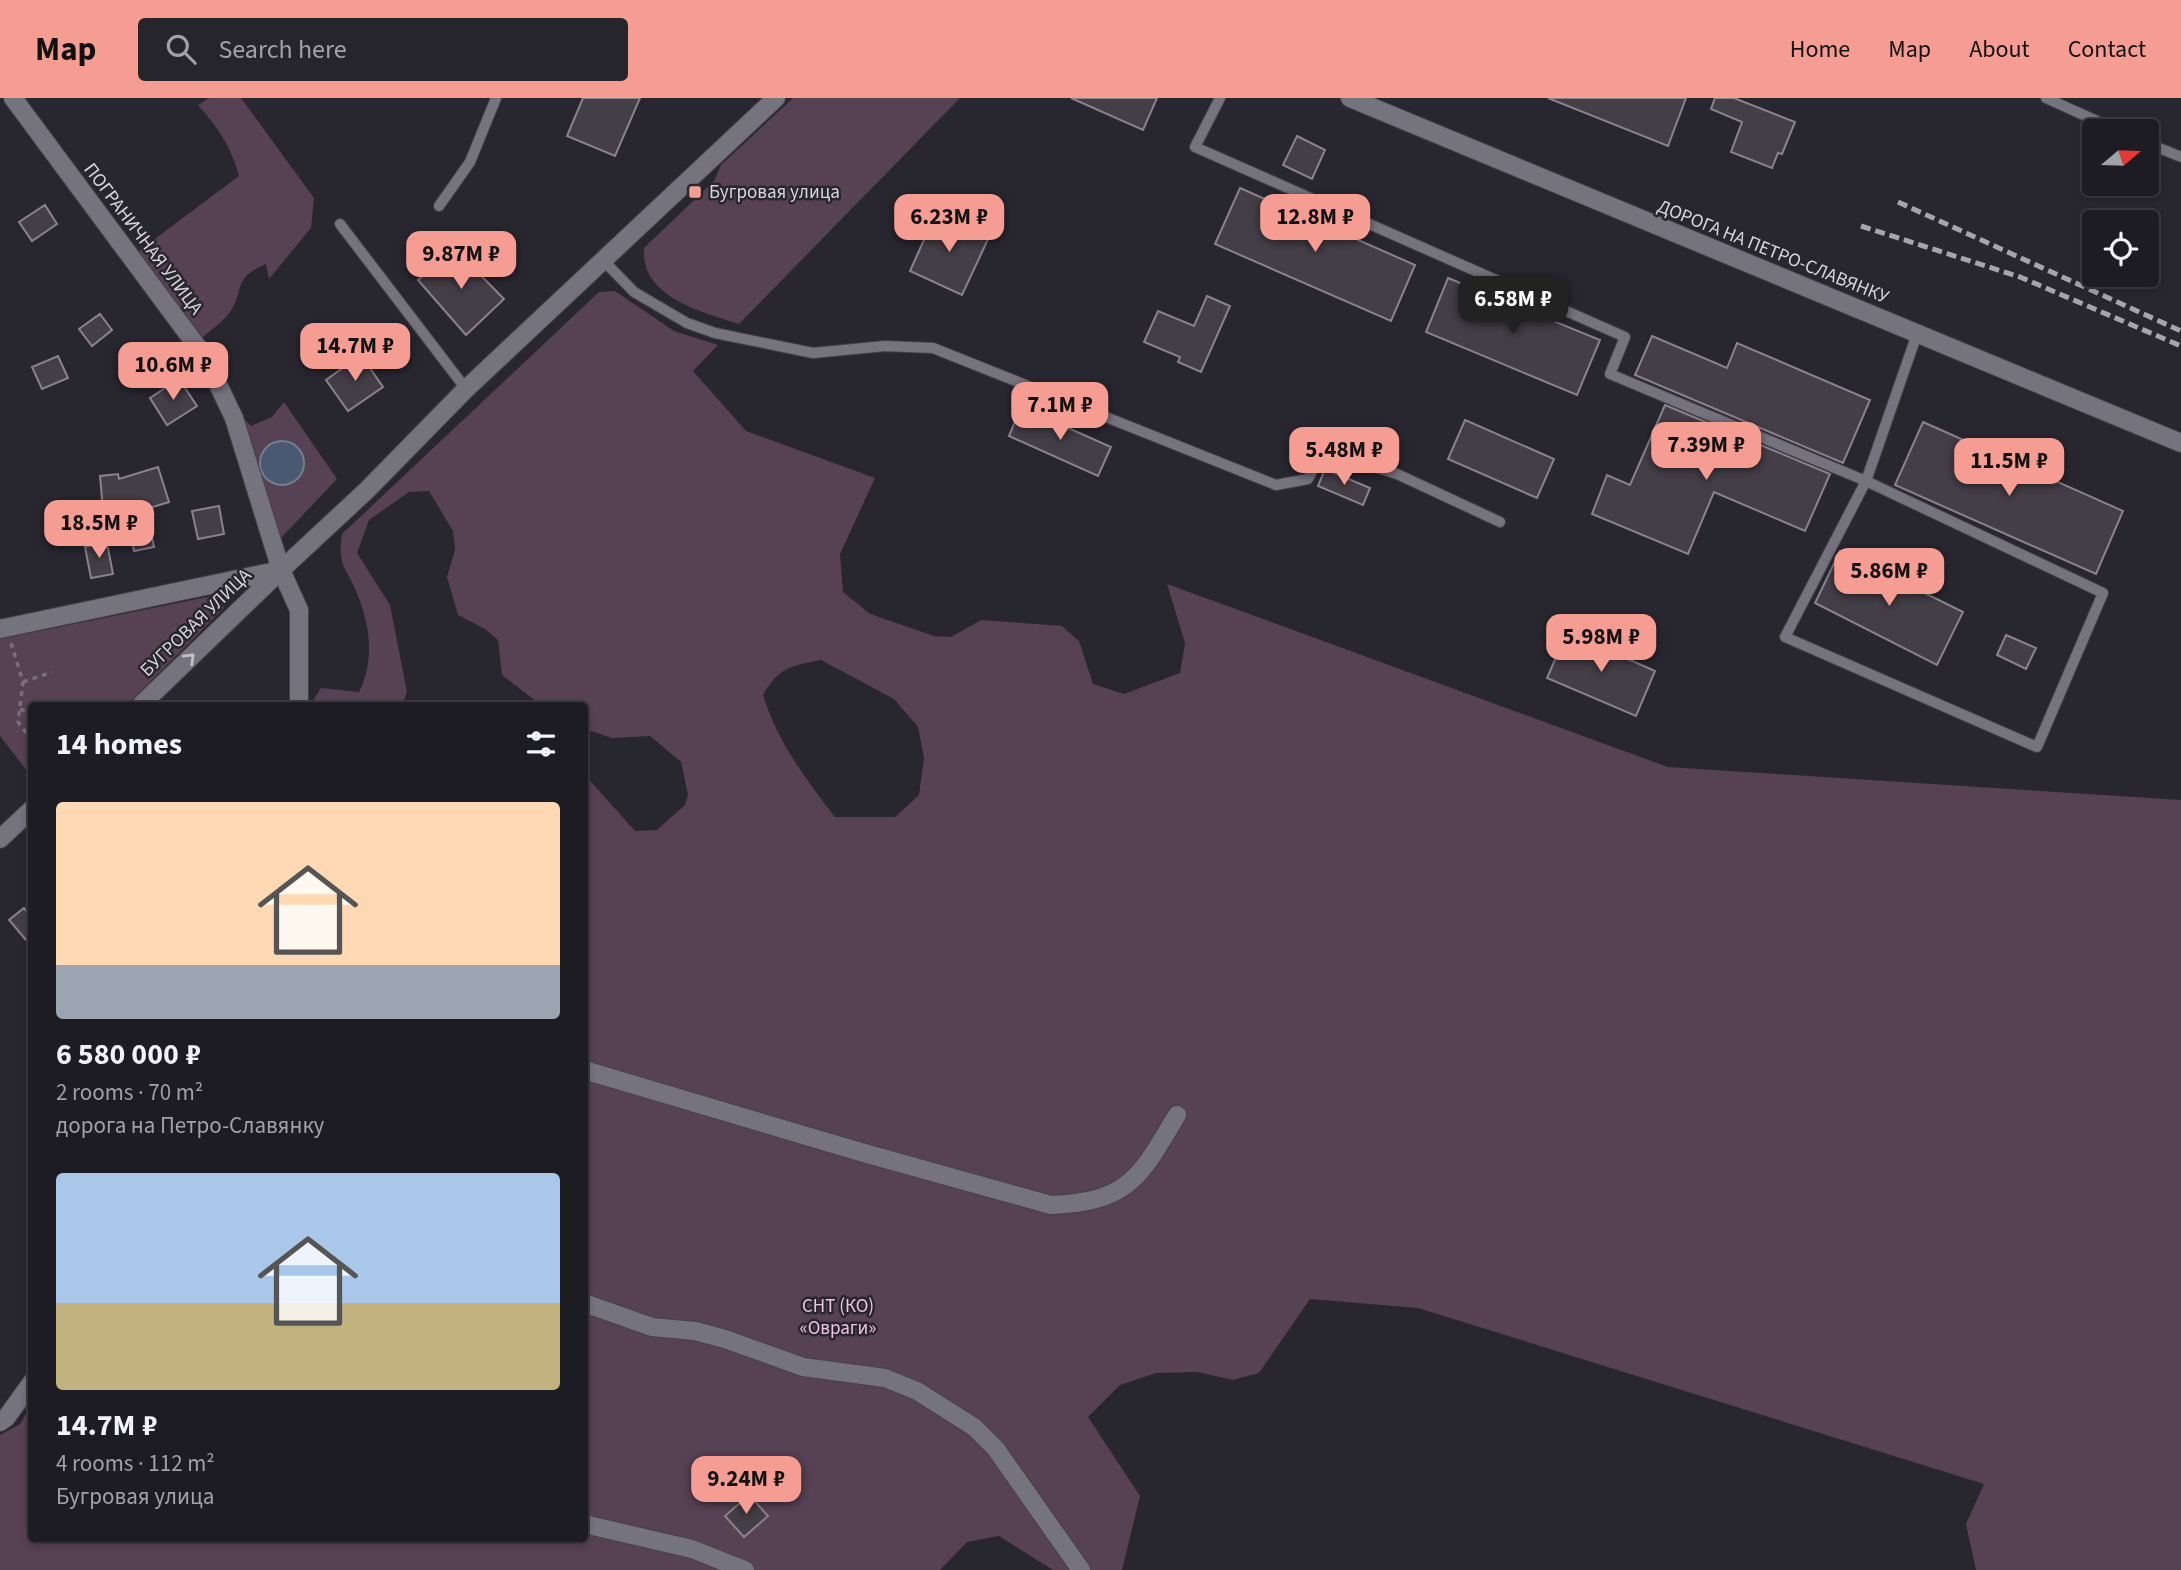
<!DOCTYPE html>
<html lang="en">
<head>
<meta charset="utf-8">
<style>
	:root { --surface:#1e1c23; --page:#26252b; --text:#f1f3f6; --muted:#a1a1a6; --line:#3c3a41; --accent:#f59c93 }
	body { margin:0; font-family:"Source Sans 3",sans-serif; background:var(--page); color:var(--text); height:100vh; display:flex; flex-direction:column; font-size:26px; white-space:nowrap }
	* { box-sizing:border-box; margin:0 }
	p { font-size:23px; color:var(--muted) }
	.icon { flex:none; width:38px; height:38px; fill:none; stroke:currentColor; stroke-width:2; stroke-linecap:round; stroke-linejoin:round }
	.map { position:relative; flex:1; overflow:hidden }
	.panel { position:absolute; left:28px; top:604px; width:560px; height:840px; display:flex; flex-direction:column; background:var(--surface); border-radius:7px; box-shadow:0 4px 10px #0003,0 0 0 2px var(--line) }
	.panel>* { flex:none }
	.needle { width:46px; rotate:71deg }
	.tools { position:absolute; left:2082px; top:21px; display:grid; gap:14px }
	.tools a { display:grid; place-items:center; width:77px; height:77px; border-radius:7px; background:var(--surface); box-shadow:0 4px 10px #0003,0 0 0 2px var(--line); font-size:35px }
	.price { position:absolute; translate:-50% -60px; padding:0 16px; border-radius:14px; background:var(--accent); color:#111; font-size:23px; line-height:46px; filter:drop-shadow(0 2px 4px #0008) }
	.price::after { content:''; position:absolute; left:50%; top:42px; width:21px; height:16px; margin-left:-10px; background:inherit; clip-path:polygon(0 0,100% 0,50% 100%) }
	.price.selected { background:#222; color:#fff }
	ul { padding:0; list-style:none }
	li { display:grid; align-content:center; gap:14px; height:371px; padding:0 28px }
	li span { display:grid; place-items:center; height:217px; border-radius:7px; color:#555 }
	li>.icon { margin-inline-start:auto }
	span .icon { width:126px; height:126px; fill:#fffc; stroke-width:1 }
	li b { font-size:30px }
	h2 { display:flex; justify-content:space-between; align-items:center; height:84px; padding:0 28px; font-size:30px }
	header { display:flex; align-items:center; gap:42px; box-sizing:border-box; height:98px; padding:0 35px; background:var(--accent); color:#111 }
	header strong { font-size:33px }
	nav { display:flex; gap:38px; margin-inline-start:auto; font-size:24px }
	.search { width:490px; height:63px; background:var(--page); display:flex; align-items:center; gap:18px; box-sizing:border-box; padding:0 24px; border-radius:7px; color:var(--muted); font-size:26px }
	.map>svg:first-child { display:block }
	.green { fill:#574154; fill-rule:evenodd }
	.water { fill:#495971; stroke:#747e91; stroke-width:2 }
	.building { fill:#443e47; stroke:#8a838d; stroke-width:2 }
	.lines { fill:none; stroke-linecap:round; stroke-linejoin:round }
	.service-casing { stroke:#45434a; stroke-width:12 }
	.minor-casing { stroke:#45434a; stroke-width:20 }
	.tertiary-casing { stroke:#45434a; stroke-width:20 }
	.path { stroke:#737179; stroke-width:3.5; stroke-dasharray:5 5; stroke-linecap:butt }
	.service { stroke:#75737d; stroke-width:10 }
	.minor { stroke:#75737d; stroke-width:18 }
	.tertiary { stroke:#75737d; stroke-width:18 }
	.rail { stroke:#a7a5ac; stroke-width:5; stroke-dasharray:10 5; stroke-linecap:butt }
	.oneway { stroke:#c4c2c9 }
	.poi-dot { fill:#f59c93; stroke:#28262f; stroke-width:2.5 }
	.labels { text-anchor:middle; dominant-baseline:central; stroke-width:5; stroke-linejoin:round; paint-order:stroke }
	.poi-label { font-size:19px; fill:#d8d6dc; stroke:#28262f; text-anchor:start }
	.street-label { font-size:19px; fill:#d8d6dc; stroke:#28262f }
	.park-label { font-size:19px; fill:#f0c0e7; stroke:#28262f }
</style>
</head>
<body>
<header>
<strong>Map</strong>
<div class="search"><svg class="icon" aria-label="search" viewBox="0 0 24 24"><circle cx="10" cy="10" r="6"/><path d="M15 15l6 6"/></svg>Search here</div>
<nav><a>Home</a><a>Map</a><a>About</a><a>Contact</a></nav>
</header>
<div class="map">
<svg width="2181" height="1472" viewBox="0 0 2181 1472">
	<rect width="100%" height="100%" fill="#28262f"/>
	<!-- green -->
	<path class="green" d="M209,0h32l73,100 -3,30 -42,51 -3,-15c-33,13 -22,27 -36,48 -7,10 -20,18 -29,27l-65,-86 103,-77c-8,-30 -21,-48 -41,-71z
		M793,0h167l-221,226c-37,-12 -99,-27 -95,-76l70,-67 7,-16z
		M615,193l59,40 44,14 -25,26 53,60 129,47 -35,76 3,38 27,22 64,22 17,1 30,-17 81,6 17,15 14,43 31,10 56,-21 5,-30 -18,-59 501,183 513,33v770h-205l-10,-46 18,-40 -566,-176 -108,-9 -51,74 -26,7 -36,-8 -41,1 -36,12 -32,32 52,79 -18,74h-69l-54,-34 -32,6 -27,28h-940v-135l20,-11 11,-19 1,133h552l1,-763 50,56 22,-1 28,-25 3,-10 -7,-33 -31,-26 -38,2 -27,-9 -1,-24h-43l-39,-30 -4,-35 -13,-11 -27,-14 -11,-38 8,-27 -2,-19 -24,-40 -20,1 -40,28 -12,33 33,52 17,87 -5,13h-92l11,-17 38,4c15,-31 12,-63 -1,-96 -11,-30 -21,-27 -16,-62l257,-242zM821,562l73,39 24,28 6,31 -5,37 -24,22h-60c-30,-39 -57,-74 -72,-122 16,-28 28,-29 58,-35z
		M284,304l53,77 -58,61 -43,-129 15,15 21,-9z
		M217,497l7,13 -97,97h-95l-1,71 -31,-40v-97z"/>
	<!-- water -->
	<path class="water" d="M260 365a22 22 0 1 1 44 0a22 22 0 1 1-44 0Z"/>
	<!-- building -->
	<path class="building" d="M583,0h57l-25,58 -48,-20z
		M1071,0h86l-14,32z
		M1548,0h138l-18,48z
		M1715,0h19l61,24 -13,32 -4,-1 -6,15 -41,-16 11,-30 -31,-13z
		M1297,38l28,14 -13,29 -29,-14z
		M1240,90l175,77 -24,56 -176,-77z
		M45,107l12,19 -25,17 -13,-19z
		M936,115l53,24 -27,58 -52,-24z
		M454,150l50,51 -38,36 -48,-55z
		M1448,180l152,62 -23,55 -151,-63z
		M1207,198l23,10 -29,66 -23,-10 2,-5 -36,-15 14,-31 36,15z
		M100,216l12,16 -20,16 -13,-17z
		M1652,238l75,32 10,-25 133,57 -27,63 -208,-88z
		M361,257l22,32 -35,24 -22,-31z
		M58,258l10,22 -26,11 -10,-22z
		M179,281l18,27 -30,19 -17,-27z
		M1665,307l165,69 -25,57 -91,-39 -26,62 -96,-40 15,-39 23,10z
		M1021,309l90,40 -13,29 -89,-40z
		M1465,322l89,39 -17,39 -89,-39z
		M1923,324l200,89 -27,63 -201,-89z
		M158,369l11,35 -23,7 8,38 -20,4 -8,-44 -23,3 -3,-34 18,-2 1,5z
		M1325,371l45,19 -7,17 -45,-19z
		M219,408l5,28 -26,5 -6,-28z
		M107,445l6,31 -22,4 -6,-31z
		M1840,453l123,61 -26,53 -122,-62z
		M1567,534l88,39 -19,45 -89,-38z
		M2006,537l30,13 -10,21 -29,-14z
		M24,810l8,10v29l-23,-27z
		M749,1397l19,21 -24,21 -19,-21z"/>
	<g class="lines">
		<defs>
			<path id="service" d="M1220,0l-25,49 430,190 -15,37 256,107 237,112 -66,154 -252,-110 81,-156 51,-147
				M2046,0l73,33
				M2147,45l34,14
				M439,108l31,-44 26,-64
				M340,126l126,165
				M603,162l31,32 53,31 28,10 98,20 72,-7 48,2 343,137 32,-6 15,-28 74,23 103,48"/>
			<path id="minor" d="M13,0l192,259 29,61 47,152 18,40v95
				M1350,0l831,345
				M141,607l140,-135
				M0,741l32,-30
				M584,972l280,83 187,52c78,-3 89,-28 126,-90
				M584,1205l68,24 43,4 30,8 78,28 82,11 32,13 57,36 22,22 85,121
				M0,1324l6,-4 26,-36
				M584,1426l108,25 53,21"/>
			<path id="tertiary" d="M0,531l281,-59 86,-80 99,-101 310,-291"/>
		</defs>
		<!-- service casing -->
		<use href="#service" class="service-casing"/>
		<!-- minor casing -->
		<use href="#minor" class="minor-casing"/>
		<!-- tertiary casing -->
		<use href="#tertiary" class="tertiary-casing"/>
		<!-- path -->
		<path class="path" d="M11,545l12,39 -5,40 14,18
			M23,584l29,-10
			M20,611l12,5"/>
		<!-- service -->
		<use href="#service" class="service"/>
		<!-- minor -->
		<use href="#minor" class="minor"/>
		<!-- tertiary -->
		<use href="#tertiary" class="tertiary"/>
		<!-- rail -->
		<path class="rail" d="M1898,104l283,129
			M1861,128l159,51 161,69"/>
	</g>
	<!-- one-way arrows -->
	<defs><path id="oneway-chevron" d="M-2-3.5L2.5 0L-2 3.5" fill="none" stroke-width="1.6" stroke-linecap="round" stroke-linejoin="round" transform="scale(1.75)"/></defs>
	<use class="oneway" href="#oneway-chevron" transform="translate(190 560) rotate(-44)"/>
	<!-- markers -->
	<rect class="poi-dot" x="688" y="87" width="14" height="14" rx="3.5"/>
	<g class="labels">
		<!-- poi labels -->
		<g class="poi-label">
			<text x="709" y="94">Бугровая улица</text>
		</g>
		<!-- street labels -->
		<g class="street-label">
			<text transform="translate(143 141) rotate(53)">ПОГРАНИЧНАЯ УЛИЦА</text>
			<text transform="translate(1773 154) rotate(22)">ДОРОГА НА ПЕТРО-СЛАВЯНКУ</text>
			<text transform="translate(196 525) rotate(-44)">БУГРОВАЯ УЛИЦА</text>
		</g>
		<!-- park labels -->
		<g class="park-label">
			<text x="838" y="1208">СНТ (КО)<tspan x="838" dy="22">«Овраги»</tspan></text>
		</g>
	</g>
</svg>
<div class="tools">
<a><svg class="needle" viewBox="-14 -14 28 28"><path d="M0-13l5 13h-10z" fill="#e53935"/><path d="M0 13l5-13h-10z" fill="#a1a1a6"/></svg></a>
<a><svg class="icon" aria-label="locate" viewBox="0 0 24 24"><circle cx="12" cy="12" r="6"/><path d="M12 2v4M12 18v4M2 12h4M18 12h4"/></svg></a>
</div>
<b class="price" style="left:949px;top:156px">6.23M ₽</b>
<b class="price" style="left:1315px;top:156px">12.8M ₽</b>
<b class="price" style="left:461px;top:193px">9.87M ₽</b>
<b class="price selected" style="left:1513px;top:238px">6.58M ₽</b>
<b class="price" style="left:355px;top:285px">14.7M ₽</b>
<b class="price" style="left:173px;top:304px">10.6M ₽</b>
<b class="price" style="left:1060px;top:344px">7.1M ₽</b>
<b class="price" style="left:1706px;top:384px">7.39M ₽</b>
<b class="price" style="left:1344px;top:389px">5.48M ₽</b>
<b class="price" style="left:2009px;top:400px">11.5M ₽</b>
<b class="price" style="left:99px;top:462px">18.5M ₽</b>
<b class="price" style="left:1889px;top:510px">5.86M ₽</b>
<b class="price" style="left:1601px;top:576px">5.98M ₽</b>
<b class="price" style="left:746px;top:1418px">9.24M ₽</b>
<section class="panel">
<h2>14 homes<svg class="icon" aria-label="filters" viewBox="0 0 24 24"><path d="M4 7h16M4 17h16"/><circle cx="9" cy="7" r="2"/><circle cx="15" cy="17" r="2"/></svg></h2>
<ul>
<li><span style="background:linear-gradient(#ffd9b3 75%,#9aa5b1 0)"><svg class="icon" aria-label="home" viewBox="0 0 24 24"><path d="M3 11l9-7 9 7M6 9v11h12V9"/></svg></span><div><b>6 580 000 ₽</b><p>2 rooms · 70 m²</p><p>дорога на Петро-Славянку</p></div></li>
<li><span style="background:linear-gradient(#a9c7e8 60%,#c2b280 0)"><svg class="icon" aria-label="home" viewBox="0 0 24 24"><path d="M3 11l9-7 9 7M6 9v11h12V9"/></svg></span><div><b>14.7M ₽</b><p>4 rooms · 112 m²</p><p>Бугровая улица</p></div></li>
</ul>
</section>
</div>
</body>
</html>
